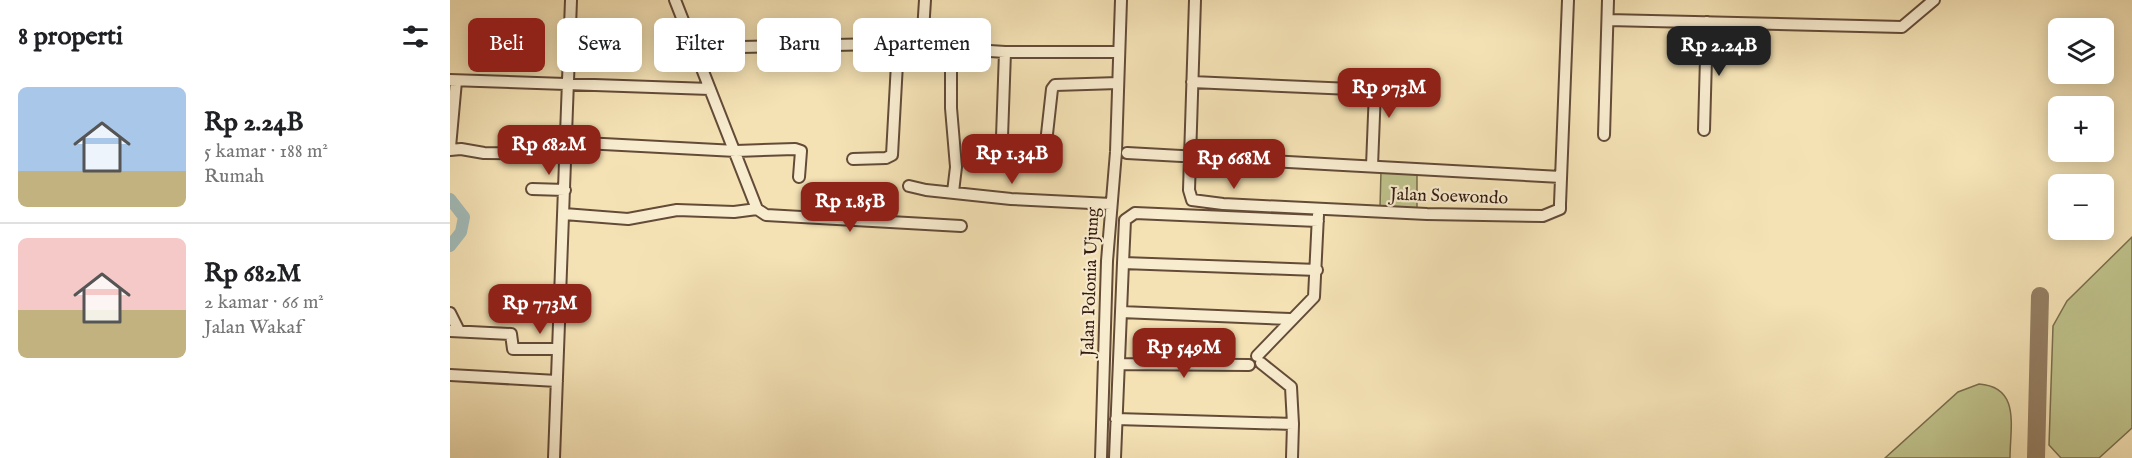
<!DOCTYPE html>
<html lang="id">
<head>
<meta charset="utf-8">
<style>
	:root { --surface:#fff; --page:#f6f6f6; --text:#202124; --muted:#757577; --line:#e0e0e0; --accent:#8f2418 }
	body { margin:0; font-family:"IM FELL English",serif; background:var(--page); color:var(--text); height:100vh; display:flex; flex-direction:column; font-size:22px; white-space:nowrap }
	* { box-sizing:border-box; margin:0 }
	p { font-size:20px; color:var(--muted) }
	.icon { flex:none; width:33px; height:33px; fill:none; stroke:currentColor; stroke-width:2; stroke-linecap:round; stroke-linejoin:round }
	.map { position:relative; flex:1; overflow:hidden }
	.side { display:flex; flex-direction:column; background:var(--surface); width:450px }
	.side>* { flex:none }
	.banner { position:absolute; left:18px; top:18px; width:570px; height:54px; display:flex; gap:12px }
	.controls { position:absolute; left:1598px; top:18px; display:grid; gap:12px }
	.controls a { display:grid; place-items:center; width:66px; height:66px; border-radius:9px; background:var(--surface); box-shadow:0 3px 15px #0003; font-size:30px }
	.price { position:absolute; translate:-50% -51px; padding:0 14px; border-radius:12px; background:var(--accent); color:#fff; font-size:20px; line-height:39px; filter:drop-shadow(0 2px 3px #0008) }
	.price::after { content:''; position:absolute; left:50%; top:36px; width:18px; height:14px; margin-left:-9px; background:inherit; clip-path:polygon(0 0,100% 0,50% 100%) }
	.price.current { background:#222; color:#fff }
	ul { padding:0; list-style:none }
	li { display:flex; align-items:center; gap:18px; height:150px; padding:0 18px }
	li+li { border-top:2px solid var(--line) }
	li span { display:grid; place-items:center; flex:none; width:168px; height:120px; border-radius:9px; color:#555 }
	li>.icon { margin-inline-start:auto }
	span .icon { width:72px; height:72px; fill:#fffc; stroke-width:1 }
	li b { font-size:26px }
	h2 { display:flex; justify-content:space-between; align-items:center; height:72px; padding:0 18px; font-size:26px }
	.tag { padding:0 21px; border-radius:9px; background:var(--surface); box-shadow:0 3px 15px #0003; font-size:21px; line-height:54px }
	.tag.current { background:var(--accent); color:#fff }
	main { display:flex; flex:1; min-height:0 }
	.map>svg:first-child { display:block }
	.green { fill:#bfc28b; stroke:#796e4d; stroke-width:1.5 }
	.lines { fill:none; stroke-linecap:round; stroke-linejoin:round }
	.river { stroke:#a1bbb9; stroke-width:12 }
	.taxiway { stroke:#947e62; stroke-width:18 }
	.minor-casing { stroke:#634b38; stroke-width:14 }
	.minor { stroke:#f8eccf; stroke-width:10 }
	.labels { text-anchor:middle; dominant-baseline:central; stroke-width:4.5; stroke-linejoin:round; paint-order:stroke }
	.street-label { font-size:18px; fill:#33190f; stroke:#f8eccf }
</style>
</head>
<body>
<main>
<section class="side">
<h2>8 properti<svg class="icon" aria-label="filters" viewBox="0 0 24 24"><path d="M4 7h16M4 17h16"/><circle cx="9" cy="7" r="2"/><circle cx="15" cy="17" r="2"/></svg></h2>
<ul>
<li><span style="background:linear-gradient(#a9c7e8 70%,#c2b280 0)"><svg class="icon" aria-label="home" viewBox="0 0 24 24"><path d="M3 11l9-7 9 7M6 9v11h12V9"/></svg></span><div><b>Rp 2.24B</b><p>5 kamar · 188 m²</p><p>Rumah</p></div></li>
<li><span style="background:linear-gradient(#f6c9c9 60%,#c2b280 0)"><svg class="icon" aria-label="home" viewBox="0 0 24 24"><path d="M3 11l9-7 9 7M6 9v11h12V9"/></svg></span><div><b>Rp 682M</b><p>2 kamar · 66 m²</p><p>Jalan Wakaf</p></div></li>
</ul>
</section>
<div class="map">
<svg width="1682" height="458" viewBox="0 0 1682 458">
	<rect width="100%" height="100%" fill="#f4e2b5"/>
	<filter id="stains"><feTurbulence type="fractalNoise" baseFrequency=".00333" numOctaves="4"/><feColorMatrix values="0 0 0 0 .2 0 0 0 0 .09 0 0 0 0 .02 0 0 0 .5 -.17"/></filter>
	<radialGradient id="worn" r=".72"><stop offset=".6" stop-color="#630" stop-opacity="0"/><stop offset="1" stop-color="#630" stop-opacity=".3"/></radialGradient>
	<!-- green -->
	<path class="green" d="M931,171h36v37l-37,-1z
		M1682,237v191l-33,30h-38l-12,-13 4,-119 14,-25z
		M1529,384c42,3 31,43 31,74h-125l73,-66z"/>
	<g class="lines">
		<!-- river -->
		<path class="river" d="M0,199l14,18 -3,15 -11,14"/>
		<!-- taxiway -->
		<path class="taxiway" d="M1586,458l4,-162"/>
		<defs>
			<path id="minor" d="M225,0l82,209
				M745,0l-6,190 3,10 31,4 204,10 116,2 17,-7v-5l8,-204
				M1158,20l294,7 32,-27
				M120,33l54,2
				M472,47l3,-47
				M245,48l186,-4 124,8h114
				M501,50v58l5,59 -3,25
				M0,80l260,9
				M742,82l183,8 -3,76
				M1254,130l3,-108
				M597,134l5,-45 3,-4 63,-2
				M1154,135l4,-135
				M552,137l3,-85
				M115,142l171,9 59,-2 6,2 -2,26
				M0,147l6,-66
				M0,150l11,-1 23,4 81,1
				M677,153l434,24
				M403,159l33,-1 6,-3 6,-110
				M459,186l17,4 85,9 100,5
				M82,189l33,1
				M307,209l9,6 195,11
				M114,214l64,5 49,-9 57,2 23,-3
				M867,270l-194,-7 2,-43 10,-7 183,8
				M671,312l169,7
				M0,313l9,18
				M0,331l61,3 2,15h45
				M807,356l57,-59 4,-82
				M811,363l30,24 2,37
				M669,364l130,1
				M0,375l107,6
				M666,419l177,5 -1,34
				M104,458l17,-458
				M651,458l6,-197 9,-109 5,-152
				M665,458l8,-195"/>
		</defs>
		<!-- minor casing -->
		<use href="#minor" class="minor-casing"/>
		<!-- minor -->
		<use href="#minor" class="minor"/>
	</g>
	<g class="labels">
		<!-- street labels -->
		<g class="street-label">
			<text transform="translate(999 197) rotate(2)">Jalan Soewondo</text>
			<text transform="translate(641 282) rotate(-88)">Jalan Polonia Ujung</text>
		</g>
	</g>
	<rect width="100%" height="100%" filter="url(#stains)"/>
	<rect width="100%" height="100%" fill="url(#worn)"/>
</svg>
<div class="controls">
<a><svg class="icon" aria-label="layers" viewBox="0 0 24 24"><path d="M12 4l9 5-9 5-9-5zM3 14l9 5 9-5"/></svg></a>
<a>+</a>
<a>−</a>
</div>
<b class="price current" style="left:1269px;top:77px">Rp 2.24B</b>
<b class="price" style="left:939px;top:119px">Rp 973M</b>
<b class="price" style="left:99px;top:176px">Rp 682M</b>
<b class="price" style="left:562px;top:185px">Rp 1.34B</b>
<b class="price" style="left:784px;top:190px">Rp 668M</b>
<b class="price" style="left:400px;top:233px">Rp 1.85B</b>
<b class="price" style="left:90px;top:335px">Rp 773M</b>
<b class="price" style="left:734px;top:379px">Rp 549M</b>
<div class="banner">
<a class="tag current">Beli</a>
<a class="tag">Sewa</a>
<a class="tag">Filter</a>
<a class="tag">Baru</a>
<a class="tag">Apartemen</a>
</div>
</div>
</main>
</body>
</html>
